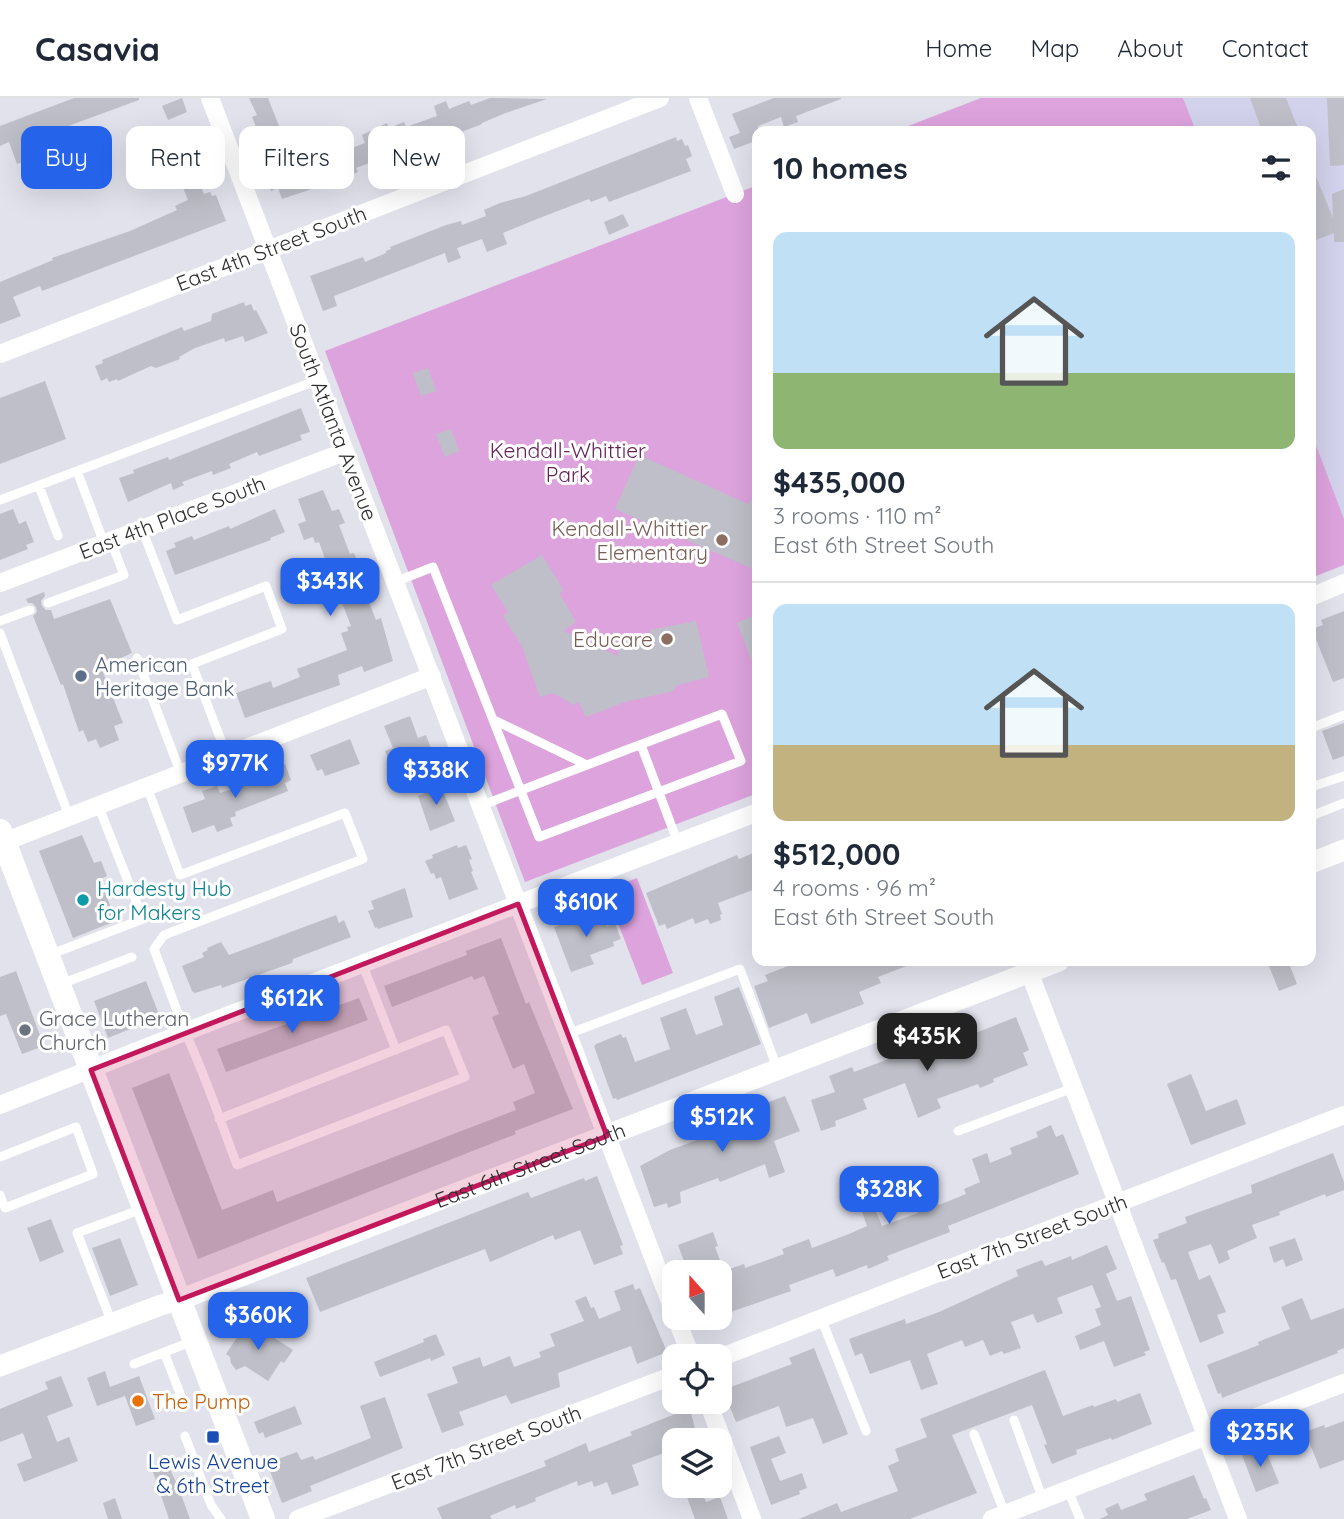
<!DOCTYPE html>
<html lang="en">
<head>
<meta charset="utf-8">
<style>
	:root { --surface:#fff; --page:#f2f2f3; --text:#1f2937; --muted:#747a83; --line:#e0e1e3; --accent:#2563eb }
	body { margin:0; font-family:Quicksand,sans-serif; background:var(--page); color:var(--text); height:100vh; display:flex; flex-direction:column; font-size:26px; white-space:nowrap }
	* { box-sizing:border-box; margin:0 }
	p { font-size:23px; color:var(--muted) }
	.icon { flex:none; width:38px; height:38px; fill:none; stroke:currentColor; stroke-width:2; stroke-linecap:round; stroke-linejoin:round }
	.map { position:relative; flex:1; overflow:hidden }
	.sheet { position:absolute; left:752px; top:28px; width:564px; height:840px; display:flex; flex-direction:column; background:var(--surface); border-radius:14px; box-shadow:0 7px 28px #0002 }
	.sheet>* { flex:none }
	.hud { position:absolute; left:21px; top:28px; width:626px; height:63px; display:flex; gap:14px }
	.needle { width:46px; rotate:339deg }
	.buttons { position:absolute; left:662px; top:1162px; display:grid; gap:14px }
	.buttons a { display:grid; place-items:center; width:70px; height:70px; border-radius:14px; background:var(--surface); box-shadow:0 7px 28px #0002; font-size:35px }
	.price { position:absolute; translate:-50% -60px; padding:0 16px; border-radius:14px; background:var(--accent); color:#fff; font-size:23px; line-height:46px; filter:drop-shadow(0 2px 4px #0008) }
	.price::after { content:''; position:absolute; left:50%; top:42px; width:21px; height:16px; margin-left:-10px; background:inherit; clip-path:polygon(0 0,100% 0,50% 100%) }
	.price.selected { background:#222; color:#fff }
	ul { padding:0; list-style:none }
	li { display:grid; align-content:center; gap:14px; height:371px; padding:0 21px }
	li+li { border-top:2px solid var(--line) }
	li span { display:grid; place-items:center; height:217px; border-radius:14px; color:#555 }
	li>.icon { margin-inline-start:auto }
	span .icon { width:126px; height:126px; fill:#fffc; stroke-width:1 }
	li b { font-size:30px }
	h2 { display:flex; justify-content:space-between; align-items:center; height:84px; padding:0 21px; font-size:30px }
	.tag { padding:0 24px; border-radius:14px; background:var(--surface); box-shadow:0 7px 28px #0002; font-size:24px; line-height:63px }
	.tag.selected { background:var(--accent); color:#fff }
	header { display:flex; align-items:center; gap:42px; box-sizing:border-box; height:98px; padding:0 35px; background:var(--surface); border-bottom:2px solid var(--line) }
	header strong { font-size:33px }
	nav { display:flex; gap:38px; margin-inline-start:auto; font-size:24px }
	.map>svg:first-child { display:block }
	.education { fill:#d2d2ec }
	.green { fill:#dda3dd }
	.building { fill:#bfbfc9 }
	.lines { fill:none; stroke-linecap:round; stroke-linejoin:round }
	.service { stroke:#fff; stroke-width:9 }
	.minor { stroke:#fff; stroke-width:18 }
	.tertiary { stroke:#fff; stroke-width:21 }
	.secondary { stroke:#fff; stroke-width:24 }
	.marked { fill:#c2185b; fill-opacity:0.2; stroke:#c2185b; stroke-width:5; stroke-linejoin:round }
	.education-dot { fill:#8d6e63; stroke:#fff; stroke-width:2.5 }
	.service-dot { fill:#5c6f8a; stroke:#fff; stroke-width:2.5 }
	.culture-dot { fill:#0f9aa8; stroke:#fff; stroke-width:2.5 }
	.worship-dot { fill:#6b7280; stroke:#fff; stroke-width:2.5 }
	.food-dot { fill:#e8710a; stroke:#fff; stroke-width:2.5 }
	.transit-dot { fill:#1a4fb4; stroke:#fff; stroke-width:2.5 }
	.labels { text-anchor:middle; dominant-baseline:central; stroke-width:6; stroke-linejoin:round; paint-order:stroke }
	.street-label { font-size:21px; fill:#2d2d2d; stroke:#fff }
	.park-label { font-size:21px; fill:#64225b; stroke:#fff }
	.education-label { font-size:21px; fill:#785e54; stroke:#fff; text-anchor:end }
	.service-label { font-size:21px; fill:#4e5e75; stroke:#fff; text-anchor:start }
	.culture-label { font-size:21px; fill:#0d838f; stroke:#fff; text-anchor:start }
	.worship-label { font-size:21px; fill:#5b616d; stroke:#fff; text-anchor:start }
	.food-label { font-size:21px; fill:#c56008; stroke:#fff; text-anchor:start }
	.transit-label { font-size:21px; fill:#164399; stroke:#fff }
</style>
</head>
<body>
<header>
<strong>Casavia</strong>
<nav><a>Home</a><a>Map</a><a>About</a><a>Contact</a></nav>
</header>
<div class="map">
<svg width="1344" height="1421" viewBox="0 0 1344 1421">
	<rect width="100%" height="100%" fill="#e1e2ec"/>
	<!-- education -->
	<path class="education" d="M1183,0h161v421l-33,-87v-301h-115z"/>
	<!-- green -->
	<path class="green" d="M981,0h202l13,33h-301z
		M758,87v608l-233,89 -200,-531z
		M1311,334l33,87v46l-33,13z
		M637,780l36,95 -31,12 -37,-95z"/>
	<!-- building -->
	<path class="building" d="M74,0h65v2l-109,40 1,2 -8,3 6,15 -12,4 -8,-22 -9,4v-20z
		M182,0l5,14 -19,8 -6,-14z
		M249,0h19l11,28 -20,8 -7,-17 5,-2z
		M490,0l57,1 -44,15 -21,9v1l-93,36 -1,-3 -8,2 -24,9 2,4 -49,18 -27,9 -4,-11 -7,3 -5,-13 15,-7 -1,-4 25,-9 2,4 12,-4 1,2 45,-17 -3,-8 25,-12 2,5 15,-6 2,5 31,-11 -3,-10 12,-5 3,8 20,-8 2,4z
		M774,0h67v1l-45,17 2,6 -14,5 -3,-10 -23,9v14l-24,9 -5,-12 11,-4 -8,-19z
		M1250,0h36l13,33h-37z
		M1327,0h17v67l-14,1z
		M676,39l1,4 5,-2 3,7 3,-1 4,11 -6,3 5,12 -82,31 -3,-6 -15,6 -2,-3 -52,20 -34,14 4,11 -20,8 -5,-13 -25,9 4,10 -13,5 -3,-10 -111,43 3,10 -14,5 -13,-35 53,-19 2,5 21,-9v-2l5,-2 -1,-2 56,-22 15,-4 1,4 24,-9 -2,-6 16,-7 26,-7z
		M183,44l21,52 6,-2 2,4 4,-1 10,26 -184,70 -2,-5 -27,11 8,19 -21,8v-42l53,-22 -1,-2 78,-27 47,-21 -2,-4 13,-6 -21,-52z
		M1311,66l22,54 -1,-24 12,-5v53h-10v-9l-23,9z
		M623,116l6,12 -20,9 -5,-13z
		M244,204l1,4 6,-2 3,7 2,-1 12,23 -23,9 -2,-6 -18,6 -1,-4 -29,10 -16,9 1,2 -24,9 -5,-2 -33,15 -1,-2 -8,3 -2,-4 -6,3 -6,-15 8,-3 -1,-3 80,-33 2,4 27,-10 1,-7z
		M428,270l8,23 -15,5 -8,-23z
		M45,283l21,58 -66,25v-66z
		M301,310l9,24 -10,3 2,5 -43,16 -2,-4 -28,12 2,4 -18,7 -1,-4 -30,11 2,3 -11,5 -2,-7 -43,19 -9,-24 15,-5 -1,-3 35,-13 1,3z
		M451,331l8,22 -14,6 -9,-23z
		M639,357l109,49 10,-13v80l-143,-62z
		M323,392l9,21 7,-2 6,14 -6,2 11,29 4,-1 17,43 -4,1 9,23 5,-2 12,43 -29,11 -2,-6 -24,9 2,10 -95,33 -9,-25 35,-12 2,7 27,-11 -3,-8 50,-19 -6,-17 7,-2 -1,-4 4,-1 -22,-56 -10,-28 -4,1 -2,-6 -9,3 -6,-16 8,-3 -8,-22z
		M13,411l6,15 7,-3 8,21 -8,3 2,4 -28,11v-46z
		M275,411l10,23 -15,6 1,2 -96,35 -9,-24 10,-4 -2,-4 18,-7 2,4 35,-14 1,3z
		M542,457l22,36 -5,2 17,29 -13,9 55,25v-14l33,-6 -1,-6 46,-9 13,56 -34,9 -1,5 -49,11 -39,15 -7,-15 -5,3 -21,-12 -13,4 -18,-51 -19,-30 5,-4 -17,-27z
		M44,494l1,4 -4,5 1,5 4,4h5l3,9 56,-20 22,54 -31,14 22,56 -9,3 5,14 -19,8 -4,-9 -8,3 -5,-12 -4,2 -16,-48 -2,1 -28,-69 4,-4 -1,-5 -4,-4h-4l-2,-4z
		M1344,513v67l-11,4 -21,-53 11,-4 -2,-5z
		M758,516v60h-1l-20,-51z
		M410,618l8,22 8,-3 6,16 -9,2 3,8 -24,9 -3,-7 -8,3 -6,-15 8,-3 -9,-22z
		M1344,625v33l-11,4 -11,-29z
		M350,641l10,25 -35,12 -3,-7 -5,2 -7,-16z
		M285,666l6,16 -6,3 3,8 -53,21 1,4 -6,2 3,8 -16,6 -3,-7 -22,8 -9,-26 22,-8 -3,-8 15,-5 3,7 27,-9 -2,-5z
		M439,683l16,40 -25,10 -12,-35 7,-3 -2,-6z
		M82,737l12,28 7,-2 6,15 -7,3 16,42 -43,17 -34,-87z
		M457,747l1,3 8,-3 6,14 -3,1 4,11 -2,1 7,17 -29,11 -8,-23 -5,2 -2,-6 -3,1 -6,-13 8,-3 -1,-3z
		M758,753v37l-40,15 4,11 -2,1 1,5 -11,4 -2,-5 -13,5 -2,-6 -26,11 -2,-5 -6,2 -13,-33 91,-38 2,4z
		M405,790l8,29 -35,12 -1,-2 -2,1 -7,-17 6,-2 -3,-8z
		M601,812l6,16 8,-3 6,16 -8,3 1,4 -24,9 4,9 -23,8 -17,-45z
		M336,817l3,8 5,-3 7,17 -58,22 -1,4 -70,25 -1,-3 -26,8 -3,-2 -10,-25 22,-9 -2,-4 6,-3 -1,-2 14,-6 8,13z
		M501,840l25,66 3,-2 44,107 -58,22 1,3 -318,125 -66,-171 37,-15 53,137 51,-20 4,12 239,-92 -3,-8 22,-9 -11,-29 -11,5 -21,-52 7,-3 -15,-38 -10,4 -2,-4 -80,31 -8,-21 83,-31 -1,-4z
		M786,863h131v1l-39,15 3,6 -22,9 5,12 -53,20 -4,-11 -38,15 -15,-42 14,-5 -3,-6 23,-9z
		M1267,863h21l9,23 -18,7z
		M16,873l28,75 -22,8 -16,-40 -6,2v-39z
		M146,883l14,36 -52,21 -14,-37z
		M739,889l22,57 -144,56 -1,-2 -3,1 -19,-53 2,-2 25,-10 2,4 3,-1 9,25 35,-13 -10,-31 26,-10 10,27 27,-10 -9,-28z
		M359,900l9,22 -142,52 -9,-23z
		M1016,919l13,33 -6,3 5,12 -35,14 1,3 -14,6 -2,-4 -41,15 4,9 -23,10 -13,-35 -42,16 4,10 -32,12 1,5 -15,5 -10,-31 24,-8 -6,-16 23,-9 2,5 40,-15 -2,-6 23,-9 5,13z
		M1191,976l15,37 31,-12 9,25 -55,21 -24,-61z
		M785,998l15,35 -26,10 11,31 -16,6 -4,-14 -45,18 -2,-4 -38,14 1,11 -13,5 -1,-5 -13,4 -14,-41 30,-16 65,-24 -3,-9 12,-5 2,4 23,-8 -3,-5z
		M1051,1027l5,12 7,-3 16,40 -131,52 2,6 -63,24 2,4 -21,9 -1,-4 -31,12 -3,-8 -44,16 2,6 -72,25v-43l3,-1h-23l-4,-12 -10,4 -7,-19 35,-13 5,14 -3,1 9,24 20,-7 1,4 39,-14 -2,-5 27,-10 3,9 37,-14 18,-8 -7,-20 12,-5 10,25 36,-13 -3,-8 16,-6 2,5 5,-2 1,3 27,-11 -2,-5 16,-7 -8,-23 15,-6 3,10 22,-9 -2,-6 28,-11 -2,-5z
		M1333,1055l11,29v8l-18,7 -1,-3 -46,18 1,3 -28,10 5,13 -30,13 3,8 -11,5 -8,-20 -23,8 11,28 11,-5 16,37 -9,3 7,18 -24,10 -24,-64 -5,1 -7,-18 -2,1 -9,-23 6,-2 -1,-4 29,-11 -2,-6 67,-24 -1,-8z
		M597,1078l26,69 -3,1 3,8 -29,11 -14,-35 -25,10 -2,-5 -63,27 -5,-13 -165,63 -14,-34 222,-86 3,6 53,-20 1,3z
		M51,1121l13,33 -24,10 -13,-34z
		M120,1140l18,47 -28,11 -18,-48z
		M1295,1140l8,22 -17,7 -3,-8 -9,4 -5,-16z
		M1107,1147l10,24 -11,5 11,27 14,-5 19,54 -6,2 2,3 -32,12 -10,-26 -24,9 -5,-14 26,-11 -6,-16 6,-2 -9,-22 -35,13 6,15 -26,10 -4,-9 -22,8 10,26 -17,6 -2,-3 -12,5 -7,-16 -18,7 -3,-7 -35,14 11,30 -17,6 -11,-30 -40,14 -8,-21 -7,3 -6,-17 56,-20 1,5 33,-12 79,-36 -2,-6 26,-10 3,6 26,-10 1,4z
		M633,1186l2,6 5,-2 27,64 -30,12 -6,-18 -22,8 -51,19 2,14 -49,17 -5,-9 -47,17 5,13 -22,8 -15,-39 31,-11 -6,-16 28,-10 3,10 27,-11 4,11 27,-10 -2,-5 16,-6 -5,-12 34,-13 -9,-20 11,-5 5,12 3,-1 5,12 22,-9 -7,-19z
		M1302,1200l9,22 33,-12v40l-7,3 1,2 -116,45 -1,-5 -3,1 -11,-29 52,-20 -1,-3 32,-13 -9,-22z
		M248,1223l45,29 -9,13 -3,-2 -13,20 -23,-15 -9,4 -5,-7 -1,-6 -4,-3z
		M436,1236l9,21 -14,6 -1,-3 -50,19 -6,-15 50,-20 -1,-3z
		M814,1250l34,86 -25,10 -10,-26 -27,9 -7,-21 -43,16 -13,-32 69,-26 -3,-6z
		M1045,1272l18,46 30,-11 1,2 22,-8 1,3 23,-9 12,31 -40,16 -1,-2 -35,12 1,4 -25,10 -8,-19 3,-1 -15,-39 -80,30 25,58 -67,26h-111l38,-16 4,9 57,-21 -10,-25 11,-5 -4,-12 32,-12 -7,-18z
		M105,1273l5,16 29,-11 16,43 -19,7 -11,-30 -28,10 -10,-28z
		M61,1278l12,30 -26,10 10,26 12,-5 9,24 -54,21 -7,-18 15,-6 -9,-25 -23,9v-33l48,-20 -3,-7z
		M385,1299l18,51 -93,38 2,5 -30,12 -15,-40 30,-11 4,8 12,-4 2,4 56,-22 -11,-32z
		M295,1308l7,18 -37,14 -2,-6 -4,2 -5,-12z
		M685,1312l6,3 7,27h-24v9l-42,16 7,20 -27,10 -5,-13 -13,5 -2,-6 -14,5 -1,-5 -42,17 1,3 -20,8 -1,-4 -25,11 2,3h-50l-5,-11 109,-42 -2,-5 42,-18 3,9 43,-17 -2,-3z
		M1344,1323v39l-24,9 -15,-37 19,-7 1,3z
		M779,1338l7,17 -15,6 9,22 22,-8 5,15 -8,3 1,3 -29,11 -21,-58z
		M1264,1348l15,37 -23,9 -14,-37z
		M166,1363l12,25 12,33h-21l-18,-53z
		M1194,1377l10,24 2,-1 5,12 -24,9h-87l8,-4 -3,-6 13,-6 3,7 26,-10 -3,-6z
		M683,1388h16l7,16 14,-5 8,22h-33z
		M115,1400l7,21h-14l-5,-16z"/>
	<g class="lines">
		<!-- service -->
		<path class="service" d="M77,373l27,72
			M39,388l19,50
			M0,402l318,-120
			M142,431l35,91 89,-34 16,43 -90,35 35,92
			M395,484l38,-15 106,270 202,-76 -19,-47c-81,30 -161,61 -242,92
			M48,505l76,-28 -13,-34
			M0,523l30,-11
			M0,535l69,183
			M137,560l44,116
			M494,622l93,45
			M1311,630l33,-13
			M641,647l37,98
			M147,689l33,88 165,-62 18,46 -199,76 -10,14 31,83c20,42 35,88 52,133l228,-88 -19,-47 -227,89
			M1311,689l33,-11
			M1311,718l33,-13
			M49,857l94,-36 -45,-114
			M362,865l34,87
			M61,886l71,-27
			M568,936l172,-65 38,101
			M958,1033l115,-43
			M0,1059l76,-30 17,47 -88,34 -5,-13
			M821,1220l45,113
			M112,1225l-35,-90 65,-24
			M134,1266l59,-23
			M160,1306l21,-8 -17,-44
			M1014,1322l29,80
			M974,1336l31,80
			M185,1338l26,69 10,14
			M1068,1392l12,29"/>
		<!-- minor -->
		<path class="minor" d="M210,0l464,1214
			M698,0l37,96
			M0,256l660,-256
			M0,485l344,-131
			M1311,499l33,-14
			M4,744l428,-166
			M1025,863l213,558
			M0,1007l185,-73 573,-220
			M676,1220l15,38
			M719,1260l625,-243
			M708,1304l44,117
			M298,1421l376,-144
			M992,1421l352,-136"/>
		<!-- tertiary -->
		<g class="tertiary">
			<path d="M1311,765l33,-13"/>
			<path id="s1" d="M0,1268l161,-61 18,-5 880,-339"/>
		</g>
		<!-- secondary -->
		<path class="secondary" d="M0,733l263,688"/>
	</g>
	<!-- marked area -->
	<path class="marked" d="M518,806l89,232 -428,164 -88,-230z"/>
	<!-- markers -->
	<g class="education-dot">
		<circle cx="722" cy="442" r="7"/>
		<circle cx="667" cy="541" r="7"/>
	</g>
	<circle class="service-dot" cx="81" cy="578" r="7"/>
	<circle class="culture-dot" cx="83" cy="802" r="7"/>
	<circle class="worship-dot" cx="25" cy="932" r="7"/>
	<circle class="food-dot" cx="138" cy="1303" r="7"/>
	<rect class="transit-dot" x="206" y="1332" width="14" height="14" rx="3.5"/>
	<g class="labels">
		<!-- street labels -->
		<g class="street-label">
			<text transform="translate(271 150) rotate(-21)">East 4th Street South</text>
			<text transform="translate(334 324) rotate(69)">South Atlanta Avenue</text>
			<text transform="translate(172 419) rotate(-21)">East 4th Place South</text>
			<text stroke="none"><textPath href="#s1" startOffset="567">East 6th Street South</textPath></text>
			<text transform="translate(1032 1138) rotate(-21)">East 7th Street South</text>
			<text transform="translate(486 1349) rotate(-21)">East 7th Street South</text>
		</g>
		<!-- park labels -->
		<g class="park-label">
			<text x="568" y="352">Kendall-Whittier<tspan x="568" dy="24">Park</tspan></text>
		</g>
		<!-- education labels -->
		<g class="education-label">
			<text x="708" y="430">Kendall-Whittier<tspan x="708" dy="24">Elementary</tspan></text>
			<text x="653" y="541">Educare</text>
		</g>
		<!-- service labels -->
		<g class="service-label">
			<text x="95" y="566">American<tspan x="95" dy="24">Heritage Bank</tspan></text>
		</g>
		<!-- culture labels -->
		<g class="culture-label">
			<text x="97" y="790">Hardesty Hub<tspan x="97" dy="24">for Makers</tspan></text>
		</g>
		<!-- worship labels -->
		<g class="worship-label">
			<text x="39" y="920">Grace Lutheran<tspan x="39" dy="24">Church</tspan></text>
		</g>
		<!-- food labels -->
		<g class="food-label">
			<text x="152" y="1303">The Pump</text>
		</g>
		<!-- transit labels -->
		<g class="transit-label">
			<text x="213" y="1363">Lewis Avenue<tspan x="213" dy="24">&amp; 6th Street</tspan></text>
		</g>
	</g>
</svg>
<div class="buttons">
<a><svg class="needle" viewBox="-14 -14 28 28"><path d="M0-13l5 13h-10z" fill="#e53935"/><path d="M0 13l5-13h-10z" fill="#747a83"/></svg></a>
<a><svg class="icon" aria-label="locate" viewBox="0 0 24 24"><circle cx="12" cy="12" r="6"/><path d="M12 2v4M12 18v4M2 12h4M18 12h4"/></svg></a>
<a><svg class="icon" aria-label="layers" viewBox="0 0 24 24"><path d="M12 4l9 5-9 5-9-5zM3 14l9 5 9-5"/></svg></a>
</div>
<b class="price" style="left:330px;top:520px">$343K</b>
<b class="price" style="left:235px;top:702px">$977K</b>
<b class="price" style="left:436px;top:709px">$338K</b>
<b class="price" style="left:586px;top:841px">$610K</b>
<b class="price" style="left:292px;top:937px">$612K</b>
<b class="price selected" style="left:927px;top:975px">$435K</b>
<b class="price" style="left:722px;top:1056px">$512K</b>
<b class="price" style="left:889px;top:1128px">$328K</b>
<b class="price" style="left:258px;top:1254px">$360K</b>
<b class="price" style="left:1260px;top:1371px">$235K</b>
<div class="hud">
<a class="tag selected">Buy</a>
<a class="tag">Rent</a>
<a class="tag">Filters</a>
<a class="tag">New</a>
</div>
<section class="sheet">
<h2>10 homes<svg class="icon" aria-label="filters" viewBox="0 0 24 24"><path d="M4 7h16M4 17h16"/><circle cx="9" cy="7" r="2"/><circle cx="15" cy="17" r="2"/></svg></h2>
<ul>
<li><span style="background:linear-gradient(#bfe0f5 65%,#8fb573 0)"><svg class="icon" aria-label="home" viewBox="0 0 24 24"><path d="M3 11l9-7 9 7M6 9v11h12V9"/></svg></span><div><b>$435,000</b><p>3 rooms · 110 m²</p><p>East 6th Street South</p></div></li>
<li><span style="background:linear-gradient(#bfe0f5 65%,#c2b280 0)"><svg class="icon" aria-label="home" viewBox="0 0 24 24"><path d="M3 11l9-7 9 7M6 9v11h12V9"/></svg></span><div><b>$512,000</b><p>4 rooms · 96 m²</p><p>East 6th Street South</p></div></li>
</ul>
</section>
</div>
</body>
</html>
